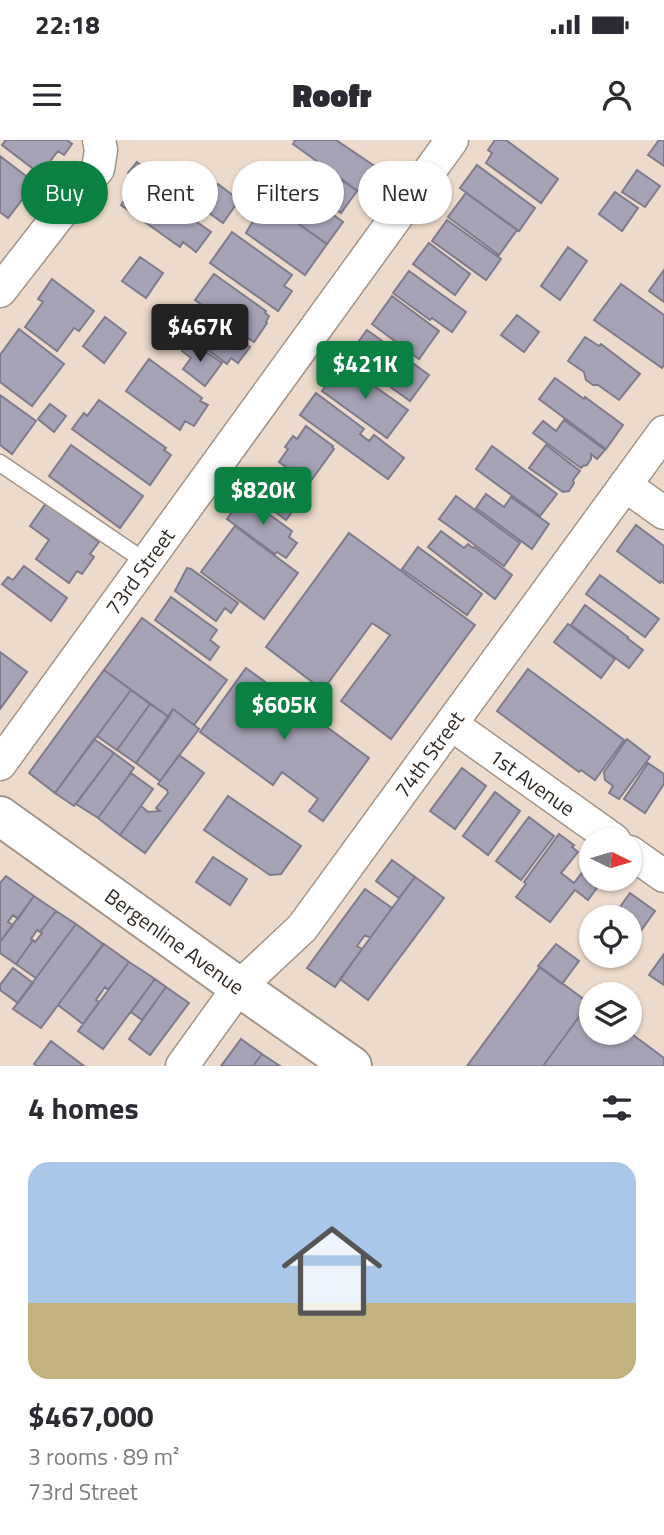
<!DOCTYPE html>
<html lang="en">
<head>
<meta charset="utf-8">
<style>
	:root { --surface:#fff; --page:#f7f7f7; --text:#2b2b33; --muted:#7c7c81; --line:#e1e1e2; --accent:#0b8043 }
	body { margin:0; font-family:"Titillium Web",sans-serif; background:var(--page); color:var(--text); height:100vh; display:flex; flex-direction:column; font-size:26px; white-space:nowrap }
	* { box-sizing:border-box; margin:0 }
	p { font-size:23px; color:var(--muted) }
	.icon { flex:none; width:38px; height:38px; fill:none; stroke:currentColor; stroke-width:2; stroke-linecap:round; stroke-linejoin:round }
	.map { position:relative; height:926px; overflow:hidden }
	.panel { display:flex; flex-direction:column; background:var(--surface); flex:1 }
	.panel>* { flex:none }
	.hud { position:absolute; left:21px; top:21px; width:623px; height:63px; display:flex; gap:14px }
	.needle { width:46px; rotate:95deg }
	.controls { position:absolute; left:579px; top:688px; display:grid; gap:14px }
	.controls a { display:grid; place-items:center; width:63px; height:63px; border-radius:50%; background:var(--surface); box-shadow:0 2px 5px #0004; font-size:35px }
	.price { position:absolute; translate:-50% -60px; padding:0 16px; border-radius:7px; background:var(--accent); color:#fff; font-size:23px; line-height:46px; filter:drop-shadow(0 2px 4px #0008) }
	.price::after { content:''; position:absolute; left:50%; top:42px; width:21px; height:16px; margin-left:-10px; background:inherit; clip-path:polygon(0 0,100% 0,50% 100%) }
	.price.current { background:#222; color:#fff }
	ul { padding:0; list-style:none }
	li { display:grid; align-content:center; gap:14px; height:371px; padding:0 28px }
	li+li { border-top:2px solid var(--line) }
	li span { display:grid; place-items:center; height:217px; border-radius:21px; color:#555 }
	li>.icon { margin-inline-start:auto }
	span .icon { width:126px; height:126px; fill:#fffc; stroke-width:1 }
	li b { font-size:30px }
	h2 { display:flex; justify-content:space-between; align-items:center; height:84px; padding:0 28px; font-size:30px }
	.tag { padding:0 24px; border-radius:32px; background:var(--surface); box-shadow:0 2px 5px #0004; font-size:24px; line-height:63px }
	.tag.current { background:var(--accent); color:#fff }
	.status { display:flex; justify-content:space-between; align-items:center; height:49px; padding:0 35px; background:var(--surface); direction:ltr }
	.status svg { height:19px; fill:currentColor }
	header { display:flex; justify-content:space-between; align-items:center; height:91px; padding:0 28px; background:var(--surface); font-size:32px; font-weight:800 }
	.map>svg:first-child { display:block }
	.building { fill:#a7a3b6; stroke:#7f7b8d; stroke-width:2 }
	.lines { fill:none; stroke-linecap:round; stroke-linejoin:round }
	.service-casing { stroke:#a49485; stroke-width:19 }
	.minor-casing { stroke:#a49485; stroke-width:35 }
	.tertiary-casing { stroke:#a49485; stroke-width:42 }
	.service { stroke:#fff; stroke-width:16 }
	.minor { stroke:#fff; stroke-width:32 }
	.tertiary { stroke:#fff; stroke-width:38 }
	.labels { text-anchor:middle; dominant-baseline:central; stroke-width:5; stroke-linejoin:round; paint-order:stroke }
	.street-label { font-size:21px; fill:#332c26; stroke:#fae8d9 }
</style>
</head>
<body>
<div class="status"><b>22:18</b><svg viewBox="0 0 49 12"><path d="M0 12V9h3v3zM5 12V6h3v6zM10 12V3h3v9zM15 12V0h3v12zM26 1h20v11H26zM47 4h2v5h-2z"/></svg></div>
<header><svg class="icon" aria-label="menu" viewBox="0 0 24 24"><path d="M4 6h16M4 12h16M4 18h16"/></svg>Roofr<svg class="icon" aria-label="person" viewBox="0 0 24 24"><circle cx="12" cy="8" r="4"/><path d="M4 21q1-7 8-7t8 7"/></svg></header>
<div class="map">
<svg width="664" height="926" viewBox="0 0 664 926">
	<rect width="100%" height="100%" fill="#ecdbcc"/>
	<!-- building -->
	<path class="building" d="M6,0h61l5,4 -8,11 -6,-4 -18,23 -38,-29z
		M294,0h42l40,27 -18,24 -65,-47 2,-3z
		M495,0h11l52,39 -17,24 -55,-40 6,-10 -4,-3z
		M659,0h5v26l-16,-11z
		M0,16l35,27 -27,35 -8,-6z
		M137,22l67,51 -7,9 14,10 -15,20 -13,-10 -3,5 -59,-42 17,-23 -10,-9z
		M477,25l58,43 -16,23 -59,-43z
		M270,28l73,54 -16,22 -65,-46v-3l-12,-8 7,-11 5,4z
		M326,29l31,22 -16,22 -31,-23z
		M637,30l23,16 -15,21 -23,-15z
		M218,44l21,16 -16,23 -22,-16z
		M615,52l23,16 -16,23 -23,-17z
		M466,53l51,37 -18,25 -51,-38z
		M253,55l12,10 3,-3 59,42 -22,31 -59,-42 7,-12 -12,-9z
		M447,80l54,39 -15,21 -54,-39z
		M232,92l60,43 -8,11 8,5 -14,20 -68,-48z
		M429,103l41,31 -15,21 -42,-31z
		M568,107l19,14 -27,39 -19,-14z
		M140,117l23,16 -17,25 -24,-17z
		M664,130v32l-15,-11z
		M409,131l57,41 -14,20 -20,-14 -2,2 -37,-27z
		M214,134l52,37 -1,2 4,3 -3,6 1,1 -13,19 -59,-42z
		M52,139l42,32 -15,20 -5,-3 -17,23 -32,-24 18,-25 -5,-3z
		M621,144l43,31v50l-2,3 -68,-48z
		M392,156l47,35 -20,28 -47,-35z
		M193,165l57,42 -12,16 -7,-5 -4,6 -50,-37z
		M517,175l22,17 -15,20 -23,-17z
		M105,177l21,16 -22,30 -21,-17z
		M19,189l45,35 -32,42 -32,-24v-27z
		M367,190l62,45 -19,26 -62,-45z
		M585,197l14,9 2,-2 39,30 -21,26 -21,-15h-5l-7,-5 -2,-8 -16,-11z
		M190,201l32,22 -17,23 -22,-17 8,-11 -9,-7z
		M149,219l53,39 -2,3 8,4 -14,21 -9,-5 -5,9 -54,-39z
		M343,224l65,46 -21,28 -65,-47z
		M555,238l29,21 1,-2 38,28 -17,24 -67,-50z
		M316,253l48,36 -4,5 9,7 5,-6 30,23 -16,21 -88,-64z
		M0,255l36,26 -24,33 -12,-9z
		M99,260l67,48 -2,2 7,5 -21,30 -78,-56 12,-16 3,3z
		M50,264l16,12 -12,16 -16,-13z
		M564,280l41,30 -8,9 -6,-5v5l-4,6 -4,1 -2,2 -48,-35 10,-12 13,10z
		M306,286l27,20 -1,1 2,2 -24,33 -2,-2 -1,2 -28,-20 9,-13 -3,-2 8,-11 4,3z
		M71,305l72,51 -23,32 -71,-52z
		M546,305l34,26 -7,9 1,3 -5,8 -6,1 -34,-24z
		M492,306l65,48 -17,22 -64,-47z
		M265,328l38,29 -17,23 -38,-29z
		M486,354l18,13 7,-10 38,27 -17,25 -56,-41z
		M244,356l48,35 -3,6 8,6 -11,15 -9,-6 -2,2 -48,-35z
		M456,356l64,47 -16,23 -65,-47z
		M46,363l53,39 -9,12 4,3 -12,17 -5,-3 -8,12 -33,-24 13,-19 -19,-14z
		M636,385l28,21v37l-3,-2 -1,2 -43,-32z
		M235,386l63,47 -34,46 -63,-47z
		M441,391l23,17 4,-4 5,4 1,-1 38,28 -17,24 -67,-52z
		M349,393l126,92 -84,114 -50,-38 49,-66 -18,-12 -49,67 -57,-43z
		M418,407l64,47 -15,21 -65,-46z
		M24,426l43,32 -16,23 -49,-37 6,-7 5,3z
		M187,428l4,1 47,34 -7,10 -6,-5 -9,13 -41,-30z
		M600,435l59,44 -14,18 -59,-43z
		M171,457l46,33 -7,10 9,7 -9,13 -55,-40z
		M585,465l43,32 -1,1 16,12 -14,18 -58,-43z
		M142,478l85,62 -33,45 -21,-16 -4,8 -65,-47z
		M568,484l47,35 -14,19 -47,-36z
		M0,512l27,20 -27,37z
		M246,528l123,90 -46,63 -14,-10 9,-12 -36,-27 -9,13 -73,-53z
		M528,529l96,71 -29,40 -14,-10 -2,2 -82,-61z
		M104,530l27,20 -76,103 -26,-20z
		M131,550l19,14 -33,46 -20,-14z
		M150,564l19,13 -33,46 -19,-13z
		M173,569l26,20 -39,52 -24,-18z
		M94,599l20,14 -40,53 -19,-13z
		M627,599l23,18 -31,42 -10,-6 4,-7 -8,-6 -1,-8z
		M114,613l20,15 -36,50 -22,-14z
		M179,615l25,18 -59,80 -25,-18 21,-29 7,6 12,-1 -4,-3 12,-15 -1,-3 -9,-6z
		M648,623l16,11v10l-19,29 -21,-14z
		M462,628l24,18 -31,43 -25,-18z
		M131,633l22,16 -33,46 -22,-17z
		M495,652l25,19 -32,44 -25,-19z
		M228,656l73,50 -20,28 -11,1 -66,-45z
		M529,677l25,19 -33,44 -25,-19z
		M559,694l15,11 -2,2 6,5 -17,21 13,10 14,-18 4,3v10h12l-16,22 -13,-10 -25,32 -34,-25 10,-13 -2,-2z
		M213,717l34,22 -17,26 -34,-23z
		M392,720l23,17 -16,21 -23,-17z
		M6,736l28,20 -16,23 -5,-4 -5,7 5,3 -13,17v-59z
		M415,737l29,21 -76,102 -28,-21z
		M365,749l27,19 -22,30 -5,-3 -8,11 5,3 -27,38 -28,-19z
		M630,753l25,18 -25,35v-29h-17z
		M34,756l22,15 -16,21 -3,-2 -6,9 2,1 -17,24 -16,-11v-11z
		M56,771l20,13 -40,54 -20,-14 17,-24 2,2 7,-9 -2,-1z
		M76,784l27,20 -62,84 -28,-19z
		M104,804l25,18 -21,28 -3,-3 -9,13 3,2 -16,22 -25,-19z
		M556,804l23,17 -17,23 -24,-18z
		M664,814v31l-15,-10z
		M129,822l26,17 -52,70 -25,-18z
		M540,827l49,36 -46,63h-76z
		M13,828l20,15 -15,20 -18,-13v-5z
		M155,839l11,8 -24,33 -11,-8z
		M166,847l23,16 -39,52 -21,-16z
		M589,863l3,2v27h37l35,26v8h-121z
		M241,899l21,15 -9,12h-32z
		M51,901l33,25h-47l-3,-2z
		M262,914l18,12h-27z"/>
	<g class="lines">
		<defs>
			<path id="service" d="M0,323l146,99"/>
			<g id="minor">
				<path d="M0,151l70,-90 28,-32 3,-19 -2,-10"/>
				<path d="M625,345l39,28"/>
				<path id="s1" d="M451,584l163,116"/>
				<path id="s2" d="M0,624l452,-624"/>
				<path d="M630,712l34,24"/>
				<path id="s3" d="M182,926l57,-79 63,-59 362,-496"/>
			</g>
			<g id="tertiary">
				<path id="s4" d="M0,676l239,171 113,79"/>
			</g>
		</defs>
		<!-- service casing -->
		<use href="#service" class="service-casing"/>
		<!-- minor casing -->
		<use href="#minor" class="minor-casing"/>
		<!-- tertiary casing -->
		<use href="#tertiary" class="tertiary-casing"/>
		<!-- service -->
		<use href="#service" class="service"/>
		<!-- minor -->
		<use href="#minor" class="minor"/>
		<!-- tertiary -->
		<use href="#tertiary" class="tertiary"/>
	</g>
	<g class="labels">
		<!-- street labels -->
		<g class="street-label">
			<text stroke="none"><textPath href="#s2" startOffset="238">73rd Street</textPath></text>
			<text stroke="none"><textPath href="#s3" startOffset="399">74th Street</textPath></text>
			<text stroke="none"><textPath href="#s1" startOffset="100">1st Avenue</textPath></text>
			<text stroke="none"><textPath href="#s4" startOffset="215">Bergenline Avenue</textPath></text>
		</g>
	</g>
</svg>
<div class="controls">
<a><svg class="needle" viewBox="-14 -14 28 28"><path d="M0-13l5 13h-10z" fill="#e53935"/><path d="M0 13l5-13h-10z" fill="#7c7c81"/></svg></a>
<a><svg class="icon" aria-label="locate" viewBox="0 0 24 24"><circle cx="12" cy="12" r="6"/><path d="M12 2v4M12 18v4M2 12h4M18 12h4"/></svg></a>
<a><svg class="icon" aria-label="layers" viewBox="0 0 24 24"><path d="M12 4l9 5-9 5-9-5zM3 14l9 5 9-5"/></svg></a>
</div>
<b class="price current" style="left:200px;top:224px">$467K</b>
<b class="price" style="left:365px;top:261px">$421K</b>
<b class="price" style="left:263px;top:387px">$820K</b>
<b class="price" style="left:284px;top:602px">$605K</b>
<div class="hud">
<a class="tag current">Buy</a>
<a class="tag">Rent</a>
<a class="tag">Filters</a>
<a class="tag">New</a>
</div>
</div>
<section class="panel">
<h2>4 homes<svg class="icon" aria-label="filters" viewBox="0 0 24 24"><path d="M4 7h16M4 17h16"/><circle cx="9" cy="7" r="2"/><circle cx="15" cy="17" r="2"/></svg></h2>
<ul>
<li><span style="background:linear-gradient(#a9c7e8 65%,#c2b280 0)"><svg class="icon" aria-label="home" viewBox="0 0 24 24"><path d="M3 11l9-7 9 7M6 9v11h12V9"/></svg></span><div><b>$467,000</b><p>3 rooms · 89 m²</p><p>73rd Street</p></div></li>
</ul>
</section>
</body>
</html>
